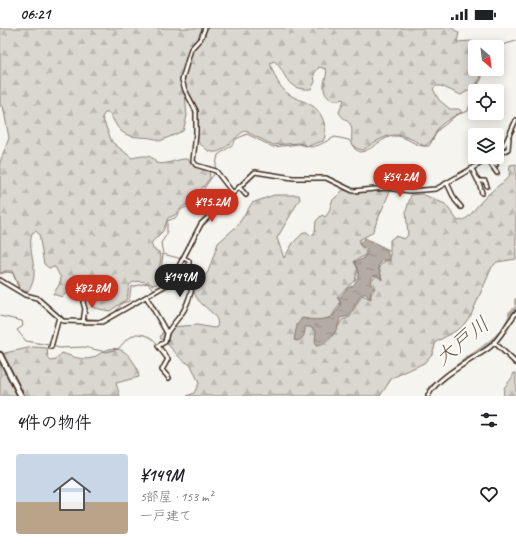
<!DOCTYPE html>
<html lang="ja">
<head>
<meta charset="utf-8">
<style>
	:root { --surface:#fff; --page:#f2f2f2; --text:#202124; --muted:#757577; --line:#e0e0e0; --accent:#c8321e }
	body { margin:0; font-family:Caveat,"Klee One",sans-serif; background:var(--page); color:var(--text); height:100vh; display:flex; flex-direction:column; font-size:15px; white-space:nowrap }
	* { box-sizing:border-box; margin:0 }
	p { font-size:13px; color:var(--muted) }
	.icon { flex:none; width:22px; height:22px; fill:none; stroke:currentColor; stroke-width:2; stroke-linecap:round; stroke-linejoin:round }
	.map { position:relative; height:368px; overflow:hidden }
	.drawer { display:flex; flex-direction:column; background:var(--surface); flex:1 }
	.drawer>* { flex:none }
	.needle { width:26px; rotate:152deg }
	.fabs { position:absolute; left:468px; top:12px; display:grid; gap:8px }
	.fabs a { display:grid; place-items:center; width:36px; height:36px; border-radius:4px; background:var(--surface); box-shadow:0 2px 10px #0003; font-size:20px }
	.price { position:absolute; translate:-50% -34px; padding:0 9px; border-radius:14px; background:var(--accent); color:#fff; font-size:13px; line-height:26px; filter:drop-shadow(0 1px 2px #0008) }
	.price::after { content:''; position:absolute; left:50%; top:24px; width:12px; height:9px; margin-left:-6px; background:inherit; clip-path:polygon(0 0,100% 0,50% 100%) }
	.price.on { background:#222; color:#fff }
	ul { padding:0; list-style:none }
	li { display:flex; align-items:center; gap:12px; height:100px; padding:0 16px }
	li+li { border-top:1px solid var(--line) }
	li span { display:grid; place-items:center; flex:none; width:112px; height:80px; border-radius:4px; color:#555 }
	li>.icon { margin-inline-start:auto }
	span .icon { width:48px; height:48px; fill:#fffc; stroke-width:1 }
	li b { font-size:17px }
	h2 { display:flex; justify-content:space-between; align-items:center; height:48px; padding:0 16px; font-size:17px }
	.status { display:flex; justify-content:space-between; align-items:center; height:28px; padding:0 20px; background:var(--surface); direction:ltr }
	.status svg { height:11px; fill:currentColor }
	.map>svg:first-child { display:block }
	.forest { fill:url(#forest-firs); stroke:#8a8077 }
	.water { fill:url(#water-ripples); stroke:#84786e }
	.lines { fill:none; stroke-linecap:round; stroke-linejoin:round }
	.stream { stroke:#84786e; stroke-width:1 }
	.river { stroke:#b4aca4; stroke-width:4 }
	.minor-casing { stroke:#3b2a1e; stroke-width:6 }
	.highway-casing { stroke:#3b2a1e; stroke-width:8 }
	.minor { stroke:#fdfcf7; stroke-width:3 }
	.highway { stroke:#fdfcf7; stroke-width:4.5 }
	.labels { text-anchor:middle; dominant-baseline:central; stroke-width:4; stroke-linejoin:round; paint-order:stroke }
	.water-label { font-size:21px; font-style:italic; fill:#65584d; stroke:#fdfcf7 }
</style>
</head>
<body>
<div class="status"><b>06:21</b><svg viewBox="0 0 49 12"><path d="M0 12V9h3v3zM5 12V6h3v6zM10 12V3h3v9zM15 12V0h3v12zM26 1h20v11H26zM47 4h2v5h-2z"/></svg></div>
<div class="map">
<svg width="516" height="368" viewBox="0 0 516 368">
	<defs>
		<pattern id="forest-firs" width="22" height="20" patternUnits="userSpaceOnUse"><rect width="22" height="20" fill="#dad6d0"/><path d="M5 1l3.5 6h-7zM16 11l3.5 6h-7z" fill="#bcb8b2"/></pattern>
		<pattern id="water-ripples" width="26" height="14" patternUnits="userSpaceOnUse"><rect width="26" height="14" fill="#b4aca4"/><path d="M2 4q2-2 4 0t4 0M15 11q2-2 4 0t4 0" fill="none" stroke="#948c85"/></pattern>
	</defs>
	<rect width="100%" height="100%" fill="#f5f4ee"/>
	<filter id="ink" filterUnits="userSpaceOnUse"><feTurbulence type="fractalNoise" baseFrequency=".025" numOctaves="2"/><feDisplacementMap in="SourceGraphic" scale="8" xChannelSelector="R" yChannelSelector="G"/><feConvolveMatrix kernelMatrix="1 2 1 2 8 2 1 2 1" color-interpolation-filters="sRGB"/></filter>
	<g filter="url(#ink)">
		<!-- forest -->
		<path class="forest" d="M0,0h452l7,5 -2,9 14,-1 7,3 1,3h-4v12l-3,1 -3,5 10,6 2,6 -5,9 -15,9 -20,-9h-5l-3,3 6,11 11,9h9l3,3c-8,4 -15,8 -22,14 -6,7 -6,16 -16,20 -28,-17 -36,-13 -61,4 -19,-2 -7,-19 -13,-26 -3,-5 -8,-5 -11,-12l5,-12 -1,-1c-11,4 -20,-2 -19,-14 0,-6 4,-10 2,-16l-7,-2 -5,7 1,8 -4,7c-27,2 -23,-16 -37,-28l-4,2 1,3c3,8 6,17 13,24 8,9 21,10 30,17 9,7 15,24 9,34l-15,5 -9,-3 -26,2 -28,-14c-12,5 -24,30 -39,18 -3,-4 -6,-3 -8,-8v-31l-9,-15 -4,-1 2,22 -4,15 -23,10c-12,-7 -28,0 -39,-10 -5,-4 -8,-13 -12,-18h-4l-3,4 10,25 20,16c9,-2 20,-5 24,5 10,3 22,-5 32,-4l7,8 9,1 5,3 1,7 -19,24 -9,5 -7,8 -7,3 -5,13 -12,12 2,6 6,3 2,5 -4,27 -4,1c-5,-3 -20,-7 -24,1 -1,3 -1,10 -2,13l-17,12 -16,-3 -3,-5 7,-3c1,-11 -15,-13 -23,-15l-13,12 -9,-3 6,-9 2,-7 -6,-11 -6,1 -5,-4 -5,-30 -3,-3 -4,2c-6,21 11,41 -5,59l-8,-3 -7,-18h-6l-6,2v-111l9,-24 -6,-32h-3z
			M516,136v95l-19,3 -5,5 -21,48 -10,13 -25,14 -4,12 -8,9 -32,15 -12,18h-193l7,-3 5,-10 -8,-18c-15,-7 -17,-17 -31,-27l2,-5 8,-6 27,-2 17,3 3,-1c5,-15 -22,-20 -24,-39l15,-16 10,-29 19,-17 15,-23 22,-8h25l1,4 -23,39 7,20 9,-15 11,-11h3l4,4 4,-4 1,-11 6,-6 3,2 4,-5 3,-11 11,-11 15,2 28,-3 4,2 -18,42 -13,7v4l7,8 -2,4 -10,5 4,8 -3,11 -18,17 3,5 -1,3 -11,20 4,7 6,-5 4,-7 8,-3 12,-22 9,4v-5l4,-6 -4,-8 6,-4 5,4 -3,-13 6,-6h5v-21l5,-4 9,3 4,-4 -2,-24 5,-16 11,-1 23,10 13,17c13,-2 14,-10 22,-18 8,-10 20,-18 29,-26l1,-12z
			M33,319l14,1 1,10 3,3 5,-1 6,-7c9,3 20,8 30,5 6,-2 10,-7 17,-9 17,-4 28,15 30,28l-23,6 4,13h-120v-42z
			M514,345h2v23h-12c-3,-11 7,-13 10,-23z"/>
		<!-- water -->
		<path class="water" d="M365,210l24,12 -2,3 3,4 -1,3h-5l-6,6 4,13 -5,-4 -4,1c-4,5 -3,8 1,12l-3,3 -1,8 -4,-5h-5l-12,22 -9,2c-2,12 -11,27 -24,28l-1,-4 1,-11 -6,-4h-5c0,7 -1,12 -8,14l-3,-1 3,-15 5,-7c16,3 35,4 39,-16l-3,-4c5,-3 5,-6 9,-9 1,-2 4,-2 5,-3 8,-7 8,-16 2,-24l9,-3 4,-6v-3l-8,-6z"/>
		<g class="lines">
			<!-- stream -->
			<path class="stream" d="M496,19l20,-6
				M163,226l19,5
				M0,246l7,-2 6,1 7,17
				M159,260l4,-34 -2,-11 6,-9v-13l8,-3 7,-9 11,-5 21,-30 4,-19 13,-9 5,-7 11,-5 26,13 26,-3 12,3 8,-2 16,-8 14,3 6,9 5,3c12,-1 21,-15 34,-16 13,-1 21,12 35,10l9,-16 9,-7 9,-8 12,-4 6,-20 8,-13 -1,-9
				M23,264l16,5 27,23
				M184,279l6,-18
				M114,286l8,-11 7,-2 2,-14 16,-4 8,7
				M0,288l22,5 1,5 -6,4 9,11 23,4
				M171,297l9,-12
				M52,318l7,2 25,-1 22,5 12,-3 8,-9 10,-6c9,0 17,3 21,10l2,-1"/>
			<!-- river -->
			<path class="river" d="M516,272v4
				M506,297l4,-8v-4l6,-5
				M449,345c18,-17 35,-22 53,-42
				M427,368l3,-8 7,-5"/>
			<defs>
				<path id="minor" d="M205,0l-4,10 -10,11 -9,31 3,10 11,21v22l-3,28 3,4 20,6 17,22
					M497,125l8,-9 11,-24
					M497,127l11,-6 1,-11
					M489,131l-1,1 9,13
					M490,133l6,4
					M472,141l6,12h7l2,5
					M478,151l4,14
					M447,155l8,17 6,7
					M239,159l7,8
					M226,171l6,9
					M0,252l25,15 12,3 26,23 39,1 68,-39 31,-59 54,-52 38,6h33l27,13 33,-3 24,3 26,-2 56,-32
					M147,270l20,35 -2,9 -7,4 10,13 -6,11 7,8
					M83,294l2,-13 -2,-7 2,-10 3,-2
					M167,305c5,-8 12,-15 17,-23 6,-12 14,-34 5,-45v-4l-5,-3
					M494,314l22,21
					M51,319l8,-30
					M428,368c9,-20 45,-36 62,-49 11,-10 17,-23 26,-34"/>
				<path id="highway" d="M0,327l21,41"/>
			</defs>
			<!-- minor casing -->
			<use href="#minor" class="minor-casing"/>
			<!-- highway casing -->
			<use href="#highway" class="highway-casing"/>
			<!-- minor -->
			<use href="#minor" class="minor"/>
			<!-- highway -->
			<use href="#highway" class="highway"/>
		</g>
	</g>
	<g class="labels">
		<!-- water labels -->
		<g class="water-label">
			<text transform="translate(462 313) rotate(-39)">大戸川</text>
		</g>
	</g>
</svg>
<div class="fabs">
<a><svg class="needle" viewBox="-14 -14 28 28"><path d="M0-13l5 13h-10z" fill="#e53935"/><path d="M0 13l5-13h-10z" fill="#757577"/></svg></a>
<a><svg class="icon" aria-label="locate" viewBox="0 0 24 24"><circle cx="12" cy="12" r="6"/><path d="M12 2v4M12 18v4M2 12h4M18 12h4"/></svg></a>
<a><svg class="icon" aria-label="layers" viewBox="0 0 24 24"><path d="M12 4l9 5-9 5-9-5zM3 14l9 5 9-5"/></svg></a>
</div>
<b class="price" style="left:400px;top:170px">¥54.2M</b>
<b class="price" style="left:212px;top:195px">¥95.2M</b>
<b class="price on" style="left:180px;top:270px">¥149M</b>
<b class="price" style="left:92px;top:281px">¥82.8M</b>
</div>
<section class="drawer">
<h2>4件の物件<svg class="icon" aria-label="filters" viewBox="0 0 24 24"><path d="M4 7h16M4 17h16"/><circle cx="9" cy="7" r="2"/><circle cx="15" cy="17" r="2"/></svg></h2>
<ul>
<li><span style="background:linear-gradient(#c9d6e8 60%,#b9a48a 0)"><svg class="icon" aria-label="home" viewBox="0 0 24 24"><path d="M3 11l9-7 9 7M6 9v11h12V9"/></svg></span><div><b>¥149M</b><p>5部屋 · 153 m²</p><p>一戸建て</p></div><svg class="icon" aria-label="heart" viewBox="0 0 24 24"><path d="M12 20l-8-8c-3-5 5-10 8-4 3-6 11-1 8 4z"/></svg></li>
</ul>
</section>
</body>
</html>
